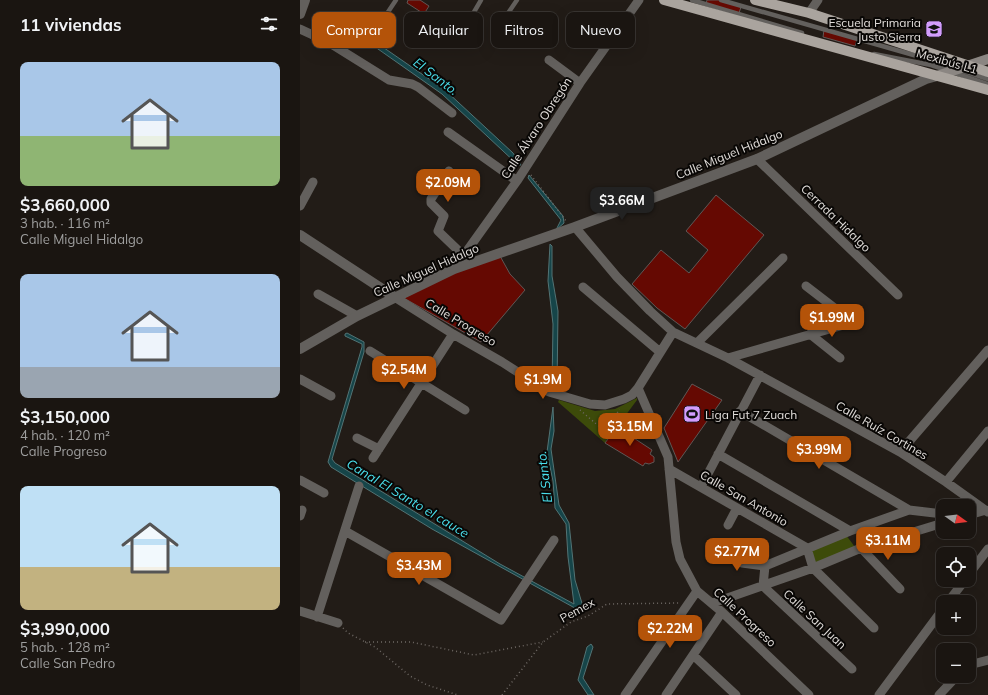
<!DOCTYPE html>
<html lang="es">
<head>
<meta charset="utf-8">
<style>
	:root { --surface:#1a1511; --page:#231e1a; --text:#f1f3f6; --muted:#9f9f9f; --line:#383431; --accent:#b45309 }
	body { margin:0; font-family:Mulish,sans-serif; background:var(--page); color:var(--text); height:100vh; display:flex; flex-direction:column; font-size:15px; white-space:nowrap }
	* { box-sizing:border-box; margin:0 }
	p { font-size:13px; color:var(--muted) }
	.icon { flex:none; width:22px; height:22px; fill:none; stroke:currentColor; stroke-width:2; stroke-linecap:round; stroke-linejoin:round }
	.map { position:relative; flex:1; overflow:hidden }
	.panel { display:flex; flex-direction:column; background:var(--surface); width:300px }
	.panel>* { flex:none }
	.banner { position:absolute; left:12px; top:12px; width:380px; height:36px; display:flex; gap:8px }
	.needle { width:26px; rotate:105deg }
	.buttons { position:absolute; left:636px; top:499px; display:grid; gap:8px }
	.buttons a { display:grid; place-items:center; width:40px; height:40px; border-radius:8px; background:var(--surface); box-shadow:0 4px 16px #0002,0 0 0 1px var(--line); font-size:20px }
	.price { position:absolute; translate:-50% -34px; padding:0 9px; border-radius:8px; background:var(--accent); color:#fff; font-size:13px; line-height:26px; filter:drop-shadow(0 1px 2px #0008) }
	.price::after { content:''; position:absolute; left:50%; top:24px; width:12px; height:9px; margin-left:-6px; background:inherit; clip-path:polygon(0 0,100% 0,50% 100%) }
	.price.current { background:#222; color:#fff }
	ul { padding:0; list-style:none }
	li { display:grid; align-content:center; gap:8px; height:212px; padding:0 20px }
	li span { display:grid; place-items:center; height:124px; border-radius:8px; color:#555 }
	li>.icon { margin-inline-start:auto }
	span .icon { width:72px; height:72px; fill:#fffc; stroke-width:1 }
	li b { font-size:17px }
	h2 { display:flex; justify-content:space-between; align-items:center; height:48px; padding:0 20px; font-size:17px }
	.tag { padding:0 14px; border-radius:8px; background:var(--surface); box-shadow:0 4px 16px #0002,0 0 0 1px var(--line); font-size:14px; line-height:36px }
	.tag.current { background:var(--accent); color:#fff }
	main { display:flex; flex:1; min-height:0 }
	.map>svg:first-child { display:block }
	.green { fill:#3d4b0a }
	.water { fill:#164549; stroke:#537374 }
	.building { fill:#650902; stroke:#605755 }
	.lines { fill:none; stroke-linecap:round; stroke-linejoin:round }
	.path { stroke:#6e6864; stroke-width:1.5; stroke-dasharray:1 3; stroke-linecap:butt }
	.service { stroke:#63605d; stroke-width:4.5 }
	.minor { stroke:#63605d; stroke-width:9 }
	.tertiary { stroke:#63605d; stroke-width:10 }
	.secondary { stroke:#8b8682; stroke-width:10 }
	.primary { stroke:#aaa49e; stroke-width:10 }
	.labels { text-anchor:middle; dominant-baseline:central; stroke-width:4; stroke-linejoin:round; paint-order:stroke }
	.poi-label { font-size:12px; fill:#e1ddda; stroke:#090705; text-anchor:end }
	.street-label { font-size:12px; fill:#e1ddda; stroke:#090705 }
	.water-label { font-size:13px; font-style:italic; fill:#4adfec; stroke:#090705 }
</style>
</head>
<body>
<main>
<section class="panel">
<h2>11 viviendas<svg class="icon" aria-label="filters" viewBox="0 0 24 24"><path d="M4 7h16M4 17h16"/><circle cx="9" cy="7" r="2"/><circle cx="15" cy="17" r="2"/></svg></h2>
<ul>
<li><span style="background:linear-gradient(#a9c7e8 60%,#8fb573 0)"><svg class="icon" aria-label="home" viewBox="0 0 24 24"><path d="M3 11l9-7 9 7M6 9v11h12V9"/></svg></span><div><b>$3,660,000</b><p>3 hab. · 116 m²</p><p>Calle Miguel Hidalgo</p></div></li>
<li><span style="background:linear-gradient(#a9c7e8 75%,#9aa5b1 0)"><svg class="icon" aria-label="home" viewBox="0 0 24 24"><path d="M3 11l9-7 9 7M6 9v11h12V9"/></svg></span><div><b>$3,150,000</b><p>4 hab. · 120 m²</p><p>Calle Progreso</p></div></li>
<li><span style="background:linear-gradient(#bfe0f5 65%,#c2b280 0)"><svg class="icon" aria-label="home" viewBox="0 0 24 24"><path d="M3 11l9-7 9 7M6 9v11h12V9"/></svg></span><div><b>$3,990,000</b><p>5 hab. · 128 m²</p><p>Calle San Pedro</p></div></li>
</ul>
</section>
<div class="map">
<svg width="688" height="695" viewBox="0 0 688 695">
	<rect width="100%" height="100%" fill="#221c17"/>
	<!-- green -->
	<path class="green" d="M337,398v2l-32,43 -47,-41 1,-2 36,11 20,-2z
		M546,535l9,12 -39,17 -7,-14z"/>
	<!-- water -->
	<path class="water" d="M48,23l97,67 68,63 8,12h-3l-76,-71 -91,-64 -10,-1 -17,8 -18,-8 16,4z
		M229,175l34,41 1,7 -8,7 5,-10 -33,-42z
		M250,244l2,2v30l6,35 -1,76 -2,4 -3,-4 1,-63 -5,-43z
		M47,333l17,9v10l-32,107 3,4 165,101 74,40 -6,-47 -2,-33 -11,-16 -2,-27 -6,-29 6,-45 1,24 -3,18 8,56 10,18 6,57 9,30 -2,2 -150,-83 -101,-62 -3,-5 34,-115v-3l-17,-8v-2z
		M291,644l2,3 -10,31 11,17h-6l-10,-15 9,-33z"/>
	<!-- building -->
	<path class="building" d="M108,0h12l9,6 -5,8 -17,-11z
		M407,0h12l22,7 -2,6 -33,-9z
		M524,30l33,10 -2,6 -32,-9z
		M416,195l48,40 -79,94 -28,-21 -25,-24 29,-34 28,23 19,-23 -22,-19z
		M200,256l10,18 15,16 -44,52 -79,-45 46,-22z
		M392,384l30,16 -44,62 -14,-34z
		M317,427l35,23 -2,4 4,3v5l-5,2 -4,-1 -2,3 -38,-23z"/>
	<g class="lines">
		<!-- path -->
		<path class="path" d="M231,175l35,46
			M280,410l28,24 11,-25
			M43,628l5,5 27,14 35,29 17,9 31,10
			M65,642h46l63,13 69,-13
			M202,695l41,-53 28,-20 17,-6 19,-12 73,-1"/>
		<!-- service -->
		<path class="service" d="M392,0l110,33
			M421,0l210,60 57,19
			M88,12l8,-12
			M167,24l14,-24
			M200,25l17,-25
			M574,54l57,11 57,19"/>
		<!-- minor -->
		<path class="minor" d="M509,13l9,-13
			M0,29l28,13 61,38 23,4 6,3 34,26
			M249,60l31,23
			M148,132l69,49
			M457,159l141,136
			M149,171l-18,28v4l13,13 -6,15 26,25
			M0,206l13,-24
			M275,227l42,50 33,34 23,21 55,26 172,94 46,30 42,30
			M154,269l63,-88 63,-98 59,-83
			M283,287l77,65
			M18,294l39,22
			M96,298l57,36 49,28 47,30 41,12 15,1 19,-6 8,-4 6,-7 35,-56
			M510,334l30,24
			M397,343l86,-85
			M70,351l95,59
			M428,358l119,-34 2,-3 -4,-5 -39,-30
			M0,379l31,17
			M338,388l30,69 8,85 4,17 17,32 25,21 87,83
			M440,411l169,99
			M57,438l22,11
			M600,452l88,-102
			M418,454l132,77
			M73,458l80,-124
			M369,469l138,79 6,20 61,60
			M0,480l24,13
			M646,482l42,-51
			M401,487l59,-112
			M669,515l17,-5
			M0,516l2,-6
			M428,525l9,-17
			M45,531l156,89 53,-80
			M561,548l39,41
			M417,550l25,13 23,3 85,-35 59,-21 34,4
			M465,566l-2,20 89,83
			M669,574l19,-25
			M648,602l17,-22
			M413,603l100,-35 48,-20 82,-25
			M0,611l38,12
			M17,617l42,-131
			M393,655l43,40
			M669,665l19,-5
			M325,695l72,-104
			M366,695l56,-83
			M579,695l64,-86
			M639,695l18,-19"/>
		<!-- tertiary -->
		<path class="tertiary" d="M0,14l5,-14
			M0,235l96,63
			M0,349l57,-33 97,-47 121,-42 182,-68 169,-80 11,-3"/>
		<!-- secondary -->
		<path class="secondary" d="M637,76l51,-17"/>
		<!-- primary -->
		<path class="primary" d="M364,0l324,90
			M455,0l54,13 179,59"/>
	</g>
	<!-- icons -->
	<defs>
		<symbol id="school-square" viewBox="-11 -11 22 22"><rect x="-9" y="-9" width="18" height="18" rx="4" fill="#d29dfd" stroke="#090705"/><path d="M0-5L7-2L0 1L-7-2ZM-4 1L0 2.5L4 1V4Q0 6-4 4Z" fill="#111"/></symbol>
		<symbol id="stadium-square" viewBox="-11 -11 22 22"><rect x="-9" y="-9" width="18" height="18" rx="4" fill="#d29dfd" stroke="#090705"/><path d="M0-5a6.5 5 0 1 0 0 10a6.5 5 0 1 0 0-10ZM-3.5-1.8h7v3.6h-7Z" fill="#111"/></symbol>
	</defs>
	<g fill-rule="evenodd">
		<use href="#school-square" x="624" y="19" width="20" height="20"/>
		<use href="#stadium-square" x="382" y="404" width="20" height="20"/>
	</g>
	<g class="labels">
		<!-- poi labels -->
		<g class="poi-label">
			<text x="621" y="22">Escuela Primaria<tspan x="621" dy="14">Justo Sierra</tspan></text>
			<text x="405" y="414" text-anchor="start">Liga Fut 7 Zuach</text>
		</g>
		<!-- street labels -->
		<g class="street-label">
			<text transform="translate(647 61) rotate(16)">Mexibús L1</text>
			<text transform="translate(236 128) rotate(-57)">Calle Álvaro Obregón</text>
			<text transform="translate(429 154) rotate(-22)">Calle Miguel Hidalgo</text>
			<text transform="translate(536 218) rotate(44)">Cerrada Hidalgo</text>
			<text transform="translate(126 270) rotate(-24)">Calle Miguel Hidalgo</text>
			<text transform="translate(161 322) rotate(31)">Calle Progreso</text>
			<text transform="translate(582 430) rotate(30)">Calle Ruíz Cortines</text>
			<text transform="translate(444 498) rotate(30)">Calle San Antonio</text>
			<text transform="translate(277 610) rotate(-29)">Pemex</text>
			<text transform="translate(445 617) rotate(43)">Calle Progreso</text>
			<text transform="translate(515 619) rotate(43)">Calle San Juan</text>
		</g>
		<!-- water labels -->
		<g class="water-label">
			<text transform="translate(136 76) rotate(37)">El Santo.</text>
			<text transform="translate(244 477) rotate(-97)">El Santo.</text>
			<text transform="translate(108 498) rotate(31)">Canal El Santo el cauce</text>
		</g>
	</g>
</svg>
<div class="buttons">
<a><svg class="needle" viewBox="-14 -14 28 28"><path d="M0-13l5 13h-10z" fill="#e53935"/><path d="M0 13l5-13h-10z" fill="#9f9f9f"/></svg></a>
<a><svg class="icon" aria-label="locate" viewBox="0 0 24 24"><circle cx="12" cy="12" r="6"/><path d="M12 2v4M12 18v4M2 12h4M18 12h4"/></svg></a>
<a>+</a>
<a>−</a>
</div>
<b class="price" style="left:148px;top:203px">$2.09M</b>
<b class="price current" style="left:322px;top:221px">$3.66M</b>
<b class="price" style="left:532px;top:338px">$1.99M</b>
<b class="price" style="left:104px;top:390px">$2.54M</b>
<b class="price" style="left:243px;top:400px">$1.9M</b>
<b class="price" style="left:330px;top:447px">$3.15M</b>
<b class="price" style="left:519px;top:470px">$3.99M</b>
<b class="price" style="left:588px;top:561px">$3.11M</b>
<b class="price" style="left:437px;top:572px">$2.77M</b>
<b class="price" style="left:119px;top:586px">$3.43M</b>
<b class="price" style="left:370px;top:649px">$2.22M</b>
<div class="banner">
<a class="tag current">Comprar</a>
<a class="tag">Alquilar</a>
<a class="tag">Filtros</a>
<a class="tag">Nuevo</a>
</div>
</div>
</main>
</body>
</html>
